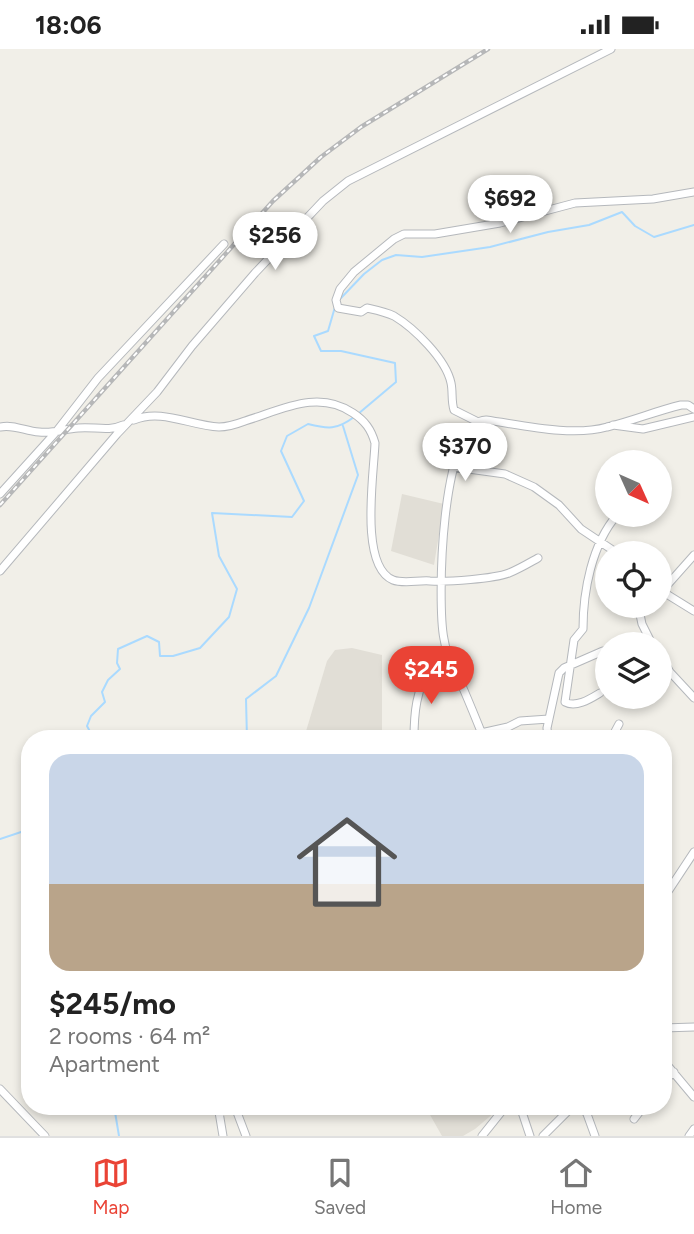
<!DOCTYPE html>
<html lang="en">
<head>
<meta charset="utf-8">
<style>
	:root { --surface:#fff; --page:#f6f6f6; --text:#222; --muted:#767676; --line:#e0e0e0; --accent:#ea4335 }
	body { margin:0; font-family:Figtree,sans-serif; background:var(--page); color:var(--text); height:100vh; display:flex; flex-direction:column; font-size:26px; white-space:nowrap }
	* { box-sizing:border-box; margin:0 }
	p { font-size:23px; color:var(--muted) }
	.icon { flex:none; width:38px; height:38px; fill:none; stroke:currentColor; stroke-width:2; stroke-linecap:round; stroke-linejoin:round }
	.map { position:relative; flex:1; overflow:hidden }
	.details { position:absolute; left:21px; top:681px; width:651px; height:385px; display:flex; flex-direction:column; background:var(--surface); border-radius:28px; box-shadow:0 4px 10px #0003 }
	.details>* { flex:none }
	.needle { width:46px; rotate:135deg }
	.controls { position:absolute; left:595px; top:401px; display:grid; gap:14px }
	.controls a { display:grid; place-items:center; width:77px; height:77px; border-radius:50%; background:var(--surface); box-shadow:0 4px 10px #0003; font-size:35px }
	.price { position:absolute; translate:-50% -60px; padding:0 16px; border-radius:24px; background:#fff; color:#222; font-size:23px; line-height:46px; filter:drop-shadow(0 2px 4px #0008) }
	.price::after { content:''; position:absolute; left:50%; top:42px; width:21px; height:16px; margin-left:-10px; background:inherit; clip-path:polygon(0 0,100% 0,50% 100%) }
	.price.current { background:var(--accent); color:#fff }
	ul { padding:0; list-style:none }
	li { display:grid; align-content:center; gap:14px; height:371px; padding:0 28px }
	li span { display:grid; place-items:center; height:217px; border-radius:21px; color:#555 }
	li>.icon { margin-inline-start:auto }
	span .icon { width:126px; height:126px; fill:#fffc; stroke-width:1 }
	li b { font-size:30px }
	.status { display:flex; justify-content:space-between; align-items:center; height:49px; padding:0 35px; background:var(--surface); direction:ltr }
	.status svg { height:19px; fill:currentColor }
	.dock { display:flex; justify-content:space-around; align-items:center; height:98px; border-top:2px solid var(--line); background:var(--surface); font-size:19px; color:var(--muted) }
	.dock a { display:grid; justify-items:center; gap:4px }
	.dock .current { color:var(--accent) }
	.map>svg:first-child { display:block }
	.education { fill:#e1ded6 }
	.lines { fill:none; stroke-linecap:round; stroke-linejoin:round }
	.stream { stroke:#aadaff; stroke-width:2 }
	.minor-casing { stroke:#b5b8bc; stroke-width:9 }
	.minor { stroke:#fff; stroke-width:7 }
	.rail-casing { stroke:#b6b7b8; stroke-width:4.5 }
	.rail { stroke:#fff; stroke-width:2; stroke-dasharray:5; stroke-linecap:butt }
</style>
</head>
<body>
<div class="status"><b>18:06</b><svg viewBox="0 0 49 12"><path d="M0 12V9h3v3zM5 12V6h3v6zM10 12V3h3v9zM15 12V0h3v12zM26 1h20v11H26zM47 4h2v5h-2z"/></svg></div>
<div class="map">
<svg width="694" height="1087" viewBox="0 0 694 1087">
	<rect width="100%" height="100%" fill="#f1efe8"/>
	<!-- education -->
	<path class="education" d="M402,445l42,10 -10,61 -43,-14z
		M352,599l30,7v83h-78l23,-77 8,-11z
		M425,1057h77l-27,23 -12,7h-21z"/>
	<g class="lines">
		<!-- stream -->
		<path class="stream" d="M340,250l24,-25 18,-14 14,-5 26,2 68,-10 58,-15 41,-7 33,-13 13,14 19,11 40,-12
			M335,258l-7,24 -14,5 7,15h20l54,12 1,19 -38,32
			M94,690l-7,-13 4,-10 14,-14 -3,-10 6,-12 12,-11 -3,-6 1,-14 29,-13 12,6 1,14h13l27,-8 29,-31 8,-28 -18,-33 -7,-43 80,4 12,-16 -23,-50 6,-15 21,-12c20,5 29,6 46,-7
			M247,690l-1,-40 30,-23 33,-68 49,-133 -15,-49
			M0,790l30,-10
			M114,1057l5,30"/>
		<defs>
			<path id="minor" d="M134,371c27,-12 57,6 85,7 9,0 18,-3 26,-6 36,-11 73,-32 108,-8 12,8 18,16 22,30 -1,30 -16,123 18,137 10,4 26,0 37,1 18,1 63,-2 79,-8 10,-4 20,-10 29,-15
				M476,372l-22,-11c-3,-9 -1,-18 -3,-27 -5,-24 -37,-55 -57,-67 -8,-4 -18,-6 -27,-8l-6,4 -23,-4 -2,-8 4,-11 14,-17 40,-33 10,-5h31l65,-11 75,-20 78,-4 41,-7
				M613,376l30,4 51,-12
				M0,378c14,-3 25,4 39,5 14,2 25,-3 39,-4 15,-2 30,4 45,-3
				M454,418l51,7 29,13 25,18 22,24 36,24
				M0,445l56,-62 42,-54 126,-134
				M0,522l117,-137 40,-42 35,-46 63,-73 68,-72 25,-20 263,-132
				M660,541l34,21
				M662,542l32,-36
				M638,556l4,19 10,20
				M660,606l10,17 24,26
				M600,644c-10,6 -24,15 -35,9l9,-62 9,-11c0,-38 9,-85 34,-114
				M481,684l27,-6 12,-6 29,-2
				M414,687l8,-1 7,4
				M414,690c0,-25 2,-51 17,-71
				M484,690c-8,-20 -16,-40 -25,-60 -6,-13 -13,-25 -15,-40 -7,-34 -4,-218 42,-219 36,5 85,17 121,7 25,-6 49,-16 74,-22h7l6,4
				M548,690l-1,-11 12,-55 5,-5 39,-17
				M611,690l8,-15
				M663,850l31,-47
				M663,979l31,-1
				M663,1011l31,37
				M663,1033l11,-10
				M0,1040l45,47
				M520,1057l10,30
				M582,1057l5,8 8,22
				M235,1058l11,29
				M634,1070l10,-13
				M223,1087l-4,-24 20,-6
				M482,1087l24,-30
				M543,1087l30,-30
				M689,1087l5,-7"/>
		</defs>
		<!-- minor casing -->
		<use href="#minor" class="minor-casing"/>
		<!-- minor -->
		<use href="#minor" class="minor"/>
		<defs>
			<path id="rail" d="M0,456l273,-304 48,-44 40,-30 127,-78"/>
		</defs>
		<!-- rail casing -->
		<use href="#rail" class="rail-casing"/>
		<!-- rail -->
		<use href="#rail" class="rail"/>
	</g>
</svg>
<div class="controls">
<a><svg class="needle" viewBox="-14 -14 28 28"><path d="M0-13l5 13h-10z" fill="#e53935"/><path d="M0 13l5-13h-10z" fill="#767676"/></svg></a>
<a><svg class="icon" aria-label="locate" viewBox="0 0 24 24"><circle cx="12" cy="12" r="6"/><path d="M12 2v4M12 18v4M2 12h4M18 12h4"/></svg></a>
<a><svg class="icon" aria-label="layers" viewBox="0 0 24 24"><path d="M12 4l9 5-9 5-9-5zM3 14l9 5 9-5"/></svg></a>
</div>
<b class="price" style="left:510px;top:186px">$692</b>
<b class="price" style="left:275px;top:223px">$256</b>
<b class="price" style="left:465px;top:434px">$370</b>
<b class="price current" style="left:431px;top:657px">$245</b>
<section class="details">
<ul>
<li><span style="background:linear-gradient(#c9d6e8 60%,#b9a48a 0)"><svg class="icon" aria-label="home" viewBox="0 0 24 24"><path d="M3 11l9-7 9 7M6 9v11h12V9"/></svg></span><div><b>$245/mo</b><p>2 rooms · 64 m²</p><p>Apartment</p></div></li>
</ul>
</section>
</div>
<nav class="dock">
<a class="current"><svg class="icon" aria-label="map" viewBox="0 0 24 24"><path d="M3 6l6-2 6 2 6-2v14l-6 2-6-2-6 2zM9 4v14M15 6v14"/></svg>Map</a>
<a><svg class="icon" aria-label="saved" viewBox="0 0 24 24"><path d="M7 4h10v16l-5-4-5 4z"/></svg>Saved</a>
<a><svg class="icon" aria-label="home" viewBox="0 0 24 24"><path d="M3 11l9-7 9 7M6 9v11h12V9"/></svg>Home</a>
</nav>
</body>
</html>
